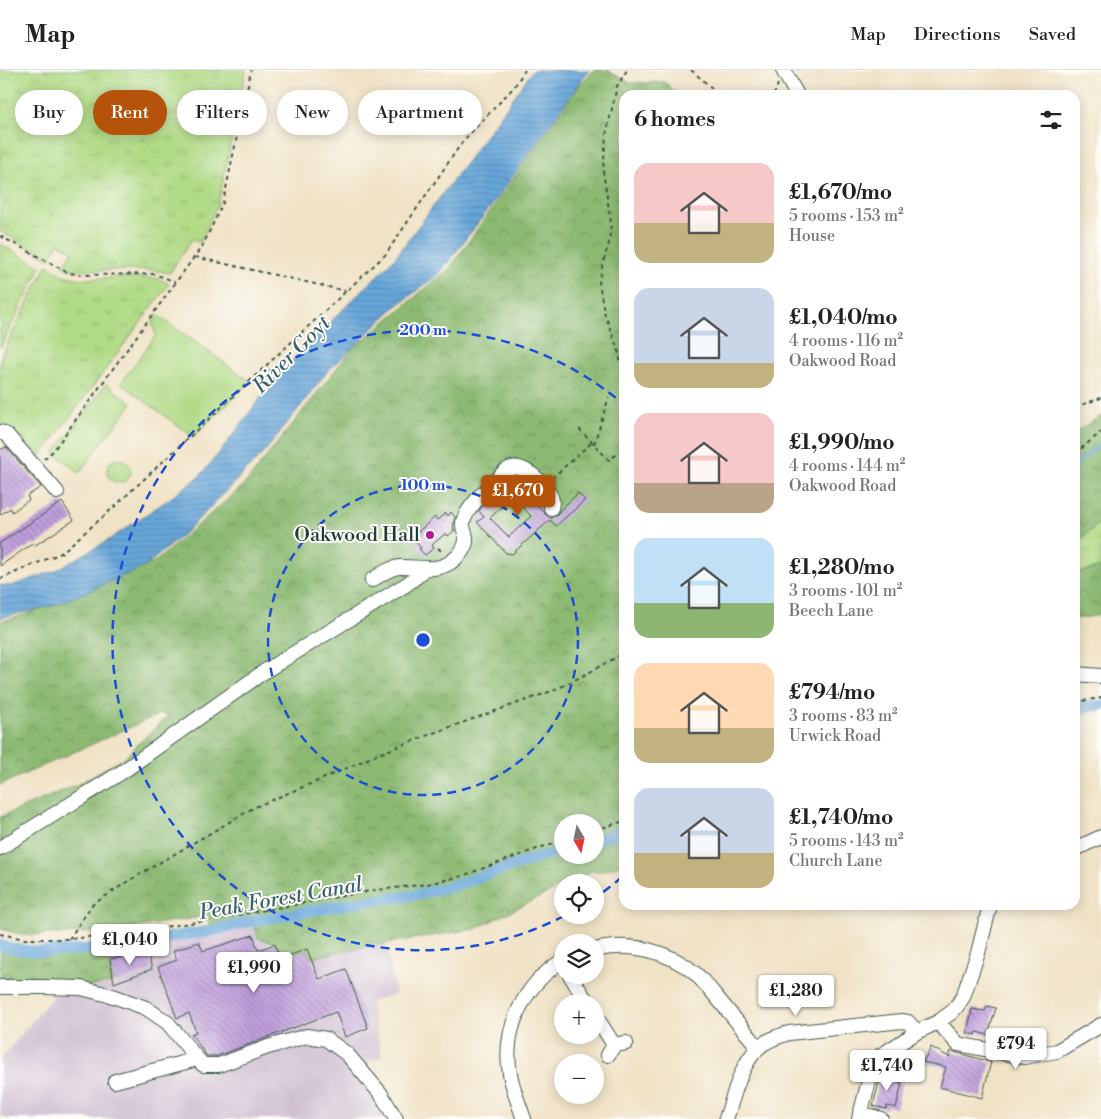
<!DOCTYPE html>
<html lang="en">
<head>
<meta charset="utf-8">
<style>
	:root { --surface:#fff; --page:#f2f2f2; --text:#222; --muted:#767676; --line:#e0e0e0; --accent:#b45309 }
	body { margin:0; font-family:"Libre Bodoni",serif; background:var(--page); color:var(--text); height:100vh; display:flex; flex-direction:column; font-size:19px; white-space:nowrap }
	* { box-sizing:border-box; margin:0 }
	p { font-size:16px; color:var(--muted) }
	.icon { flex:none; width:28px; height:28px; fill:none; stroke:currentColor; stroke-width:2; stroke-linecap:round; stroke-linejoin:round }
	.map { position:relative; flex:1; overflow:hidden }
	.side { position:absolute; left:619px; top:20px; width:461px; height:820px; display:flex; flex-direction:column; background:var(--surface); border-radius:15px; box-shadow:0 2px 12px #0003 }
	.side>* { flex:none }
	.guide { position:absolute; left:15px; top:20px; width:475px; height:45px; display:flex; gap:10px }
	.needle { width:32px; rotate:171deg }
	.controls { position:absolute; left:554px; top:744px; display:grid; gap:10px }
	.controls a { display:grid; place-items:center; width:50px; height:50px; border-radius:50%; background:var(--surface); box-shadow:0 2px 12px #0003; font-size:25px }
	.price { position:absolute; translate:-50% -42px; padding:0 11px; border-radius:5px; background:#fff; color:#222; font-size:16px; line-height:32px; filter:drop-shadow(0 1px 2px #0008) }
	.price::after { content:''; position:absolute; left:50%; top:30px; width:15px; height:11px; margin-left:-8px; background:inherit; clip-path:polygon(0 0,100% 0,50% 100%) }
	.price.active { background:var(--accent); color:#fff }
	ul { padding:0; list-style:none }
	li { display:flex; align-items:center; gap:15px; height:125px; padding:0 15px }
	li span { display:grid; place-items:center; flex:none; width:140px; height:100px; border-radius:15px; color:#555 }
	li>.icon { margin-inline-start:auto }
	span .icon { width:60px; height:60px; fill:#fffc; stroke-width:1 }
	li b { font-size:21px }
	h2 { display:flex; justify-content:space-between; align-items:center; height:60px; padding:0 15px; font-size:21px }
	.pill { padding:0 18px; border-radius:22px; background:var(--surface); box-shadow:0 2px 12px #0003; font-size:18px; line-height:45px }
	.pill.active { background:var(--accent); color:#fff }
	header { display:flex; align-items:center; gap:30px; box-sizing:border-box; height:70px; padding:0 25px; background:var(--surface); border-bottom:1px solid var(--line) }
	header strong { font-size:24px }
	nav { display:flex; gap:28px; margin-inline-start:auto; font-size:18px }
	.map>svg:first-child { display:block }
	.industrial { fill:#cebed1 }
	.grass { fill:url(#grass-tufts); stroke:#688c5c }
	.forest { fill:url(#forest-crowns); stroke:#567c53; fill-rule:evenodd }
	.pitch { fill:#b0da85; stroke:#688c5c }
	.water { fill:url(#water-rules); stroke:#437286 }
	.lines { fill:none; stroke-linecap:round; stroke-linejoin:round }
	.stream { stroke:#67a6d9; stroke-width:3 }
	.canal { stroke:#67a6d9; stroke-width:11 }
	.building { fill:url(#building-back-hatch); fill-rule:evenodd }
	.minor-casing { stroke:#3e564a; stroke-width:16 }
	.path { stroke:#3e564a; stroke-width:2; stroke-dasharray:4 4; stroke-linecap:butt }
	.minor { stroke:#fff; stroke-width:14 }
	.ring { fill:none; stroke:#1d4ed8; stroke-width:2.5; stroke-dasharray:9 6 }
	.poi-dot { fill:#b5179e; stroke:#fdfcf7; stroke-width:2 }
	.labels { text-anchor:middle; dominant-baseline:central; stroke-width:4; stroke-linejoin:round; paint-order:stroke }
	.poi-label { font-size:20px; fill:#1f3d34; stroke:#fdfcf7; text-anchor:end }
	.water-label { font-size:21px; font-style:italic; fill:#38626e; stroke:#fdfcf7 }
	.centre { fill:#1d4ed8; stroke:#fdfcf7; stroke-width:2.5 }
	.ring-label { font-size:15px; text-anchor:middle; font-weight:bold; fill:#1d4ed8; stroke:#fdfcf7; stroke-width:4; stroke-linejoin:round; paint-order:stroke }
</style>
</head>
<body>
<header>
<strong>Map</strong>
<nav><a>Map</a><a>Directions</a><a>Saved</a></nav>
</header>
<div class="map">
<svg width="1101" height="1049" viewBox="0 0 1101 1049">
	<defs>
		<pattern id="grass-tufts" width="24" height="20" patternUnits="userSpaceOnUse" patternTransform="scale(1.25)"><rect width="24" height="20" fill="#b0da85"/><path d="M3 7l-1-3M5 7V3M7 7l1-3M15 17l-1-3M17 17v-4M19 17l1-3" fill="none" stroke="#97bc73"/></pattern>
		<pattern id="forest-crowns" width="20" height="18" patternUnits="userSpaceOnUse" patternTransform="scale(1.25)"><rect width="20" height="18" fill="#8cba72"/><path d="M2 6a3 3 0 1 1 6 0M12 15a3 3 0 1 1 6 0" fill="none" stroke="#72985e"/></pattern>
		<pattern id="water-rules" width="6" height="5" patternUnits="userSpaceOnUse" patternTransform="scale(1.25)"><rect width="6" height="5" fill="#67a6d9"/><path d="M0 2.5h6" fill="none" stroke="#5488b1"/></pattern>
		<pattern id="building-back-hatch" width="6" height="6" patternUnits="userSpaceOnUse" patternTransform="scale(1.25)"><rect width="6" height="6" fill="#c09fdd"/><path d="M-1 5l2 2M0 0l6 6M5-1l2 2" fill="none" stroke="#9b83b4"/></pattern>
	</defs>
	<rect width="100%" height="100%" fill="#fdfcf7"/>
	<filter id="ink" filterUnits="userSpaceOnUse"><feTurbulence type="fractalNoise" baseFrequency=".02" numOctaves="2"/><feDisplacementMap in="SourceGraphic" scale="10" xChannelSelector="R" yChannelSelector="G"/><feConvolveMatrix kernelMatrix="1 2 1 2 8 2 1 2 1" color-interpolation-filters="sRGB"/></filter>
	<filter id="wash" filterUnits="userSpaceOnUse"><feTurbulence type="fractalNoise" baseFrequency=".0096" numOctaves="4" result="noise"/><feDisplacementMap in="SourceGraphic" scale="20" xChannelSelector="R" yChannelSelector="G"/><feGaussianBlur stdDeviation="1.12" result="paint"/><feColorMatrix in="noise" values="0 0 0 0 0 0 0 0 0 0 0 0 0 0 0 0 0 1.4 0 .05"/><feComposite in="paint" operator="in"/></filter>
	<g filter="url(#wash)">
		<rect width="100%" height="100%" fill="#f0e2c5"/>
		<!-- industrial -->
		<path class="industrial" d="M253,851l4,17 17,8 5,15 27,-3 79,-20 11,56 -26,8 12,54 -28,14 34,49h-380l-8,-4v-55l56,-67 61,-9 -7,-34 108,-18z"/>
		<!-- grass -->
		<path class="grass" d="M0,0h246l-28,134 -18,39 -8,-4 -22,34 -17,-3h-75l-10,-1 -5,-2 10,-16 -15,-8 -8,16 -50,-28z
			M0,174l41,23 -41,81z
			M47,195l16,10 18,4 44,-2 23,1 11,1 10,5 -129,173 -6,-4 -4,-6 -30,-24v-65z
			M1101,452v45l-23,6 -3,-3v-26z"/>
		<!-- forest -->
		<path class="forest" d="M594,0h15l1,2 20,11 35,-1 13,13h-54v768l-21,8h-11l-23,11h-7v4l-87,43 -119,19 -45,10 -4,-9 -27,10 -5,-15 -17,-6 -5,-17 -42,10 -3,-15 -91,14 -49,4 -44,1 -24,-6v-112l76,-32 49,-28 43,-42 -8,-1 -160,71v-164l14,-3 51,-17 91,-40 88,-76 108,-136 97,-80 133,-187zM562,752h33v33h-33z
			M1101,346v106l-26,22v-112z
			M1101,497v48l-26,4v-45z
			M0,875c35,11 72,6 107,2l6,36 -32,5 -81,-1z"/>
		<!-- pitch -->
		<path class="pitch" d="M157,245l94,67 -58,55 -72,-54 35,-48 -4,-13z
			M106,314l26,19 -53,70 -25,-20z
			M107 401a12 12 0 1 1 24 0a12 12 0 1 1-24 0Z"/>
		<!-- water -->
		<path class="water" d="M533,0h56l-94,131 -56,73 -45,34 -66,63 -61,78 -81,83 -42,35 -88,38 -56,13v-33l10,1 45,-15 52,-30 65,-44 28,-21 24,-29 55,-74 115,-114 91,-122z"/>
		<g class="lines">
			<!-- stream -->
			<path class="stream" d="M1075,397l6,-7 20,-16"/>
			<!-- canal -->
			<path class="canal" d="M1075,639l26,-4
				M595,770l29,-9
				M0,875l15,4 27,3 28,-1 37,-4 104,-16 42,-10 113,-20 44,-5 36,-8 116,-38"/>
		</g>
		<g id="blocks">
			<!-- building -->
			<path class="building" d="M6,377l35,40 -14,9 2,4 -17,12 -2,-4 -10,7v-65z
				M514,410l28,30 3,4 6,4 6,-4 3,-4 18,-17 7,7 -29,26 -6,-6 -38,34 -6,-1 -29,-31 7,-5 -5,-6 4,-6 20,-18zM513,426l18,20 -22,21 -19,-19z
				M62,432l12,18 -40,26 -1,-3 -33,23v-23z
				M451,442l4,5 -2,12 2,1 -7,6 -2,-3 -14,12 2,3 -9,7 -6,-6 2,-1 -9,-11 23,-20 2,3 9,-7 2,3z
				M253,865l5,15 17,-6 5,15 27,-10 12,30 27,-10 22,59 -23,9 -9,-25 -119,44h-10l-16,-22 5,-2 -7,-19 -12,5 -19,-51 19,-7 -4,-9 26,-9 4,9z
				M147,882l5,17 -38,14 -4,-24z
				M987,936l9,2 -8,27 -11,-3 -1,3 -9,-2 5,-24 13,2z
				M931,977l18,10 2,-6 40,11 -9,36 -42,-11 6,-20 -23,-5z
				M881,1004l14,3 -1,4 8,2 -6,25 -9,-2 -1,3 -13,-3z"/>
		</g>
	</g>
	<g filter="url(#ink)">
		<use href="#blocks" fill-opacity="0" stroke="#3e564a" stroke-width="1"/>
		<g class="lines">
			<defs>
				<path id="minor" d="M783,0l14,25
					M0,362l7,3 50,57
					M372,510c8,-5 17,-12 27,-13 18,-1 36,6 52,-5 8,-6 16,-15 15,-25 -1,-5 -4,-10 -3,-15 4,-15 22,-31 33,-41 3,-4 7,-9 11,-11 15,-10 38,14 44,27 2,4 1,7 0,11
					M1075,604l26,2
					M0,778l122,-76 143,-101 142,-87 13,-10 2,-5
					M1075,779l26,-12
					M595,880c35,-9 74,1 101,24 8,8 16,17 23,26 13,16 26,31 39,47
					M570,905l17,27
					M0,917h43l38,1 32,8 33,12 22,15 22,27 13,15h16l49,-18 39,-11 19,3 21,15 34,40 15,25
					M595,945l19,30
					M938,952l20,22 66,13 33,-6 44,-26
					M608,985l6,-10 12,-2
					M115,1011l82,-22
					M860,1043l21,6
					M524,1049c-5,-14 -11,-29 -14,-45 -8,-45 14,-89 52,-113
					M726,1049c8,-24 14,-53 32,-71 8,-8 21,-12 31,-15l113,-12 6,1 9,10
					M859,1049l13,-50 8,-13 37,-24 21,-10 14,-10 5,-6 6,-9 15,-44 12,-48"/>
			</defs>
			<!-- minor casing -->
			<use href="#minor" class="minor-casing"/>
			<!-- path -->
			<path class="path" d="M691,0l22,19 4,6
				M774,25l4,-11
				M0,166l69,37 14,2 70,-1 10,3 12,5
				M195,187l151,34
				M624,307l-6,-27 -14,-38 -5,-30 4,-19 6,-20 2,-20 -8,-52 3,-36 11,-49 10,-16
				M1075,337l26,-9
				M579,359l30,31 12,-9
				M594,374l15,-47
				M1075,384l26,-22
				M44,389l9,-8 150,-206 20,-42 28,-133
				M552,408l40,-36
				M438,478l5,5
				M0,509l61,-26 51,-44 273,-254 78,-114 51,-54 11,-17
				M1075,632l26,-4
				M595,760l29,-9
				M0,864l25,5h44l48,-5 93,-14 160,-29 57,-7 32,-7 103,-37
				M69,869l23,-34 38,-25 125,-73 67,-28 54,-24 60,-23 119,-42 33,-17 36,-20"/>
			<!-- minor -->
			<use href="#minor" class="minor"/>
		</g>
	</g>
	<!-- distance rings -->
	<g class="ring">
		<circle cx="423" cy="570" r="155"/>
		<path d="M622 807A310 310 0 0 1 596 827M564 846A310 310 0 1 1 622 333"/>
	</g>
	<!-- markers -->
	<circle class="poi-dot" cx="430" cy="465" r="5"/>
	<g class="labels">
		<!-- poi labels -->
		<g class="poi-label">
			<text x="420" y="465">Oakwood Hall</text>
		</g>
		<!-- water labels -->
		<g class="water-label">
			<text transform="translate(292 285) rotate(-45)">River Goyt</text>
			<text transform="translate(281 829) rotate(-10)">Peak Forest Canal</text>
		</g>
	</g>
	<circle cx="423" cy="570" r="8" class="centre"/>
	<g class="ring-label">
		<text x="423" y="265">200 m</text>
		<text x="423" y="420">100 m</text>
	</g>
</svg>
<div class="controls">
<a><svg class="needle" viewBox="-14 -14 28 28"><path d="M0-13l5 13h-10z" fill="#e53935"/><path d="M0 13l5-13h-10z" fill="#767676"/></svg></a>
<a><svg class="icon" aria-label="locate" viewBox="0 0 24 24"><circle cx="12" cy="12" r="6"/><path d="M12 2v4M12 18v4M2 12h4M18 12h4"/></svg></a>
<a><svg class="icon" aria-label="layers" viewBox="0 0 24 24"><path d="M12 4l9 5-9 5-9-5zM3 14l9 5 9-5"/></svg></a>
<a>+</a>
<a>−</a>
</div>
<b class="price active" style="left:518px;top:447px">£1,670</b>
<b class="price" style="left:130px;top:896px">£1,040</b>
<b class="price" style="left:254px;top:924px">£1,990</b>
<b class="price" style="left:796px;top:947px">£1,280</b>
<b class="price" style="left:1016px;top:1000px">£794</b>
<b class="price" style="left:887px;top:1022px">£1,740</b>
<div class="guide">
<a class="pill">Buy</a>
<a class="pill active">Rent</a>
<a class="pill">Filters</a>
<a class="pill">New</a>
<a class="pill">Apartment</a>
</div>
<section class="side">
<h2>6 homes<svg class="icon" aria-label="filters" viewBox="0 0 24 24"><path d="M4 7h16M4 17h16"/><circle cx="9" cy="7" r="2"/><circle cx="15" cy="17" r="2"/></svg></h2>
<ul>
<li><span style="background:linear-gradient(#f6c9c9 60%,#c2b280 0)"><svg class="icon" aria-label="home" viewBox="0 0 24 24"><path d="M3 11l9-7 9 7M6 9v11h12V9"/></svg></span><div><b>£1,670/mo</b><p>5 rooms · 153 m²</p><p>House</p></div></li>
<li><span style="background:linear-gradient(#c9d6e8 75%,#c2b280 0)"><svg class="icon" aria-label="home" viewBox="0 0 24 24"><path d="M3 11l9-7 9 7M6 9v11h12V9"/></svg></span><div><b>£1,040/mo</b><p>4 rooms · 116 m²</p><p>Oakwood Road</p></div></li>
<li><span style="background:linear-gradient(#f6c9c9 70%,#b9a48a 0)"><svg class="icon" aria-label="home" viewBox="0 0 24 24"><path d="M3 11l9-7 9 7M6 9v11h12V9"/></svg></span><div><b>£1,990/mo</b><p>4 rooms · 144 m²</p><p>Oakwood Road</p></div></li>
<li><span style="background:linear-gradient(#bfe0f5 65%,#8fb573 0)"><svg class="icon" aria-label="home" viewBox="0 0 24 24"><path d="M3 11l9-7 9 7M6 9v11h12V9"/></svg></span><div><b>£1,280/mo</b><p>3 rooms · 101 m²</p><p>Beech Lane</p></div></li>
<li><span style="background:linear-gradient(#ffd9b3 65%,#c2b280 0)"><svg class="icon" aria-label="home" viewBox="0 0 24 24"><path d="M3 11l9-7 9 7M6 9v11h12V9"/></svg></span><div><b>£794/mo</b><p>3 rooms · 83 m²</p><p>Urwick Road</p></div></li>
<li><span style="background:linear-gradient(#c9d6e8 65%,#c2b280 0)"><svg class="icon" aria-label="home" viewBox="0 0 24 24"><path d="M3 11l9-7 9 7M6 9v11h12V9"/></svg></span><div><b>£1,740/mo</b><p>5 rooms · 143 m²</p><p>Church Lane</p></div></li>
</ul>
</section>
</div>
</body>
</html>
